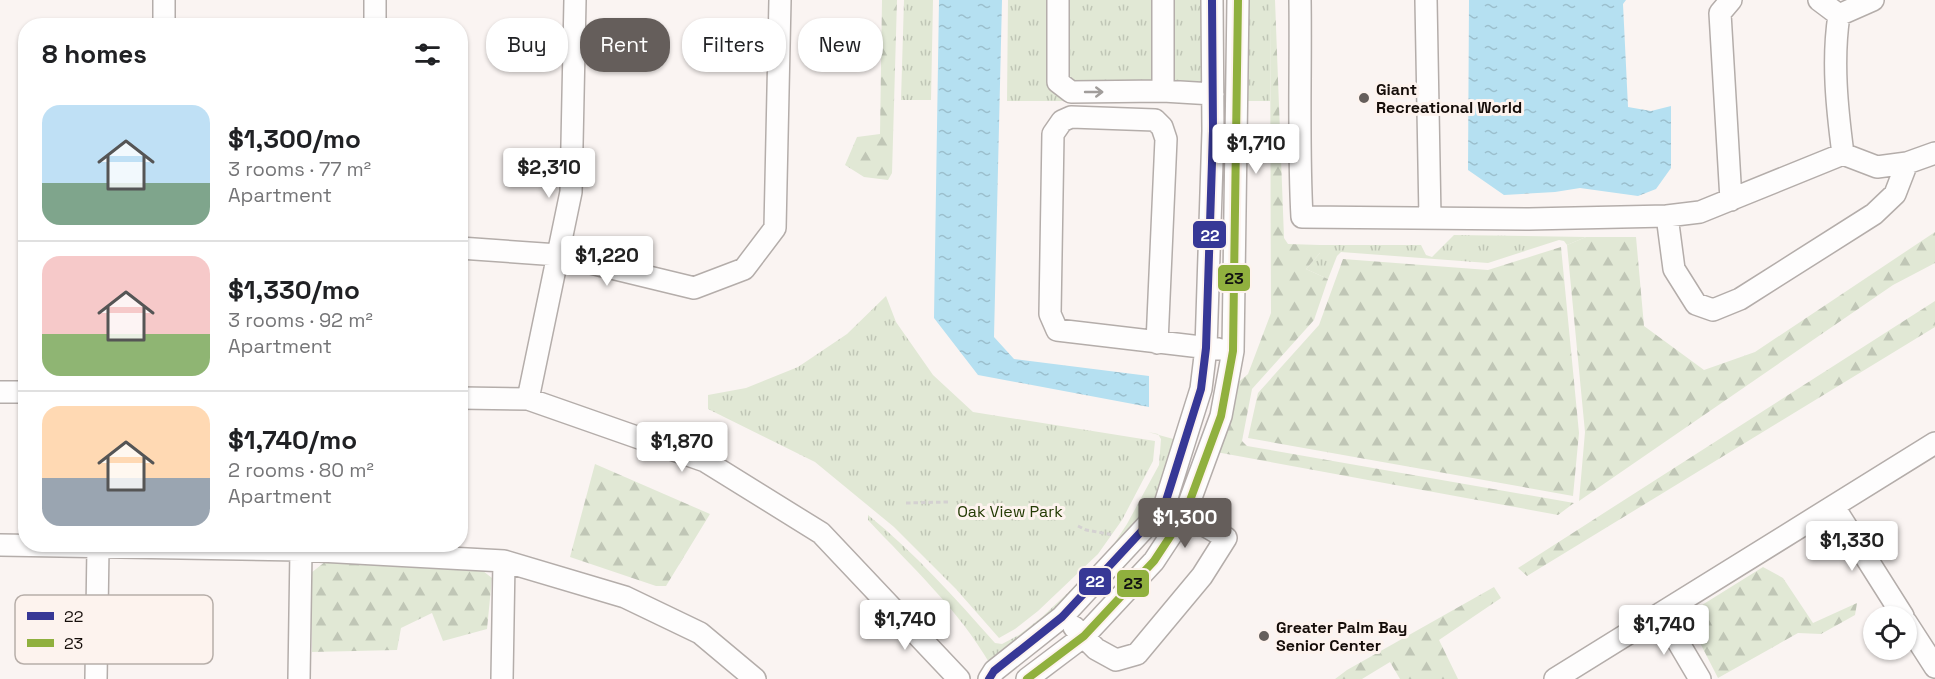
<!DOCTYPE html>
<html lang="en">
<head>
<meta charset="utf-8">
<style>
	:root { --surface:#fff; --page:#f6f6f6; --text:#202124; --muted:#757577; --line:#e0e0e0; --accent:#655e5b }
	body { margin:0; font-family:"Space Grotesk",sans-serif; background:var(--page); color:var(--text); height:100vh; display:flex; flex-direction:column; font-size:22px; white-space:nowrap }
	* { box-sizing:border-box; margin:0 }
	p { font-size:20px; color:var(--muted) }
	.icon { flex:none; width:33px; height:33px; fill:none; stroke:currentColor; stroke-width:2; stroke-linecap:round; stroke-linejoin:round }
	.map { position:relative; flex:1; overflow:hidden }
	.drawer { position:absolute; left:18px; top:18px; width:450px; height:534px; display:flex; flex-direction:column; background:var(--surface); border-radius:24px; box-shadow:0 2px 4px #0004 }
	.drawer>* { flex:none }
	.hud { position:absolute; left:486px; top:18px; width:570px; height:54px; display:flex; gap:12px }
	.fabs { position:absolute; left:1863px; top:606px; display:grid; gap:12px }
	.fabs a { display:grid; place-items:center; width:54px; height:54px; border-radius:50%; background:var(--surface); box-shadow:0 2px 4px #0004; font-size:30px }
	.price { position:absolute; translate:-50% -51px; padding:0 14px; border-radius:6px; background:#fff; color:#222; font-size:20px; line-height:39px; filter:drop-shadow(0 2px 3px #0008) }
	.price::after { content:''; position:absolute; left:50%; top:36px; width:18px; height:14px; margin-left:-9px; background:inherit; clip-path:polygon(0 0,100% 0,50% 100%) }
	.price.current { background:var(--accent); color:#fff }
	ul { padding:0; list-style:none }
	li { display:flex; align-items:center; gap:18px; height:150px; padding:0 24px }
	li+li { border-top:2px solid var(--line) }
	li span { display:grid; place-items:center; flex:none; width:168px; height:120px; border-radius:18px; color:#555 }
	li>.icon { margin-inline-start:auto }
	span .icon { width:72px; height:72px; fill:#fffc; stroke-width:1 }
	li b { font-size:26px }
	h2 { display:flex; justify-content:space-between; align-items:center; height:72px; padding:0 24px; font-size:26px }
	.tag { padding:0 21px; border-radius:24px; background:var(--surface); box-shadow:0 2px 4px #0004; font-size:21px; line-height:54px }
	.tag.current { background:var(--accent); color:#fff }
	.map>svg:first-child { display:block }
	.grass { fill:url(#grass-tufts) }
	.forest { fill:url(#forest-firs) }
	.water { fill:url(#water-ripples) }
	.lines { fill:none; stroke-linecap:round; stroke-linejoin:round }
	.minor-casing { stroke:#b4adaa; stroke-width:24 }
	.path { stroke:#d4d1d1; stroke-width:3; stroke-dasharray:4.5 3; stroke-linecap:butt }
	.minor { stroke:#fefdfd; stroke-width:21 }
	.bus-1-casing { stroke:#fdf3ee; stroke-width:12 }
	.bus-2-casing { stroke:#fdf3ee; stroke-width:12 }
	.bus-1 { stroke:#373896; stroke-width:8 }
	.bus-2 { stroke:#90b03e; stroke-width:8 }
	.oneway { stroke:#a19d9b }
	.poi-dot { fill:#655e5b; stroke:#fdf3ee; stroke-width:2 }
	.labels { text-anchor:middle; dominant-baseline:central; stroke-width:6; stroke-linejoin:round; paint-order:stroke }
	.poi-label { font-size:16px; font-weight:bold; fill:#150d09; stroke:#fdf3ee; text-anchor:start }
	.park-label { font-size:16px; fill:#243b04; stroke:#fdf3ee }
	.key { fill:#fdf3ee; stroke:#b7aea9; stroke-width:1.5 }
	.key-label { font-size:16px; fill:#150d09 }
	.line-badge { stroke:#fdf3ee; stroke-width:2 }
	.badge-label { font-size:16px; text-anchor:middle; font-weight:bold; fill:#fff }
	.pale-badge-label { font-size:16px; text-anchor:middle; font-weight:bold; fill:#111 }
</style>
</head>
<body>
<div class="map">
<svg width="1935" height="679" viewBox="0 0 1935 679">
	<defs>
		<pattern id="grass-tufts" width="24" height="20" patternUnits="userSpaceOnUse" patternTransform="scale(1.5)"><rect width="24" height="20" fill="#e1e8d5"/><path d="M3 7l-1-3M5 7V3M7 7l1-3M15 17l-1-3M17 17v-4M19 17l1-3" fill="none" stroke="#c0c6b6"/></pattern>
		<pattern id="forest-firs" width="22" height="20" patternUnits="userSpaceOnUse" patternTransform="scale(1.5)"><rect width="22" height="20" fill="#e1e8d5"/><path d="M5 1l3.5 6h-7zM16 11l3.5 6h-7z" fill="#c0c6b6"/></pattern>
		<pattern id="water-ripples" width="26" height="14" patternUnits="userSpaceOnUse" patternTransform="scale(1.5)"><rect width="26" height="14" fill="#b5e0f1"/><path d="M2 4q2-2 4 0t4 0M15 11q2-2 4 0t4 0" fill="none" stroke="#9bbfcd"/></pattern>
	</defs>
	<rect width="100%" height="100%" fill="#faf4f2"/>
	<!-- grass -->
	<path class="grass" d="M904,0h29l-2,100h-30z
		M1008,0h196l1,101h-198z
		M1246,0h24v101h-25z
		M1454,235l132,2 -19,8 -3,-4 -5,-1 -71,23 -147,-11 -4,4 -9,23 -22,-10 14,-16v-8h101l5,10 6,2z
		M886,296l10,26 37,53 40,37 182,29 -2,20 -31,59 -24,34 -60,57 -23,18 -16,9 -43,-49 -62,-62 -79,-65 -107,-53v-14l38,-7 52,-21 49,-33z
		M1148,432l29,8 -20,63 -100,107 -67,54c-31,-54 -80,-99 -122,-144v-5c47,38 87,83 127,128l7,1 17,-9 23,-18 62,-58 23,-35 32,-59 2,-26 -3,-5z"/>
	<!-- forest -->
	<path class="forest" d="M882,0h15l-5,173 -4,7 -24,-3 -19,-12 12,-28 23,-3z
		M1270,0h5l9,238 4,6 32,1v8l-14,16 22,10 -14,41 -62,69 -10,52 5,5 327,57 -16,12 -342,-63 19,-67 13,-11 23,-61z
		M1935,232v31l-42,22 -314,216 6,-69 -18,-187 19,-8h50l8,89 60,44 51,-18z
		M1561,247l18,186 -6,63 -325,-58 10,-45 61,-68 24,-66 145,11z
		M1935,301v26l-408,249 -9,-8z
		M595,464l115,50 -44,72h-10l-86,-29z
		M326,561l148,3 18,14 -5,51 -44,12 -11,-28 -31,15 -4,22 -85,2 -1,-79z
		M1763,567l20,11 30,45 44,-20 -2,12 -34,19 -23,-1 -80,45 -20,-39 4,-34z
		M1494,587l7,11 -62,42 19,39h-58l-10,-17 -28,17h-27l12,-9z"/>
	<!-- water -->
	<path class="water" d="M939,0h63l-8,337 20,22 135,17v31l-171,-32 -44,-57z
		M1469,0h157l-3,4 5,103 23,4 20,-5v62l-15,21 -18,7 -58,-8 -25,4 -51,3 -36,-25z"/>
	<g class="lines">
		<defs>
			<path id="minor" d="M1058,0v82l13,10 92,-1 50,3
				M1163,0v91
				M1300,0c1,72 -2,145 2,217l227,2 138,-3 33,-4 143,-58
				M1426,0l4,218
				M1731,0l-11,13 11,187
				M1819,0l20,15
				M1873,0l-34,15c-7,46 -2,93 4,139l34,13 30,-4 28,-10
				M164,26v-26
				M375,26v-26
				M1667,216l7,53 22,35 17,6 27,-11 134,-85 21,-20 12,-31
				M460,248l98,7 136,33 50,-19 31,-41 5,-228
				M1157,343l9,-204 -4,-12 -7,-7 -84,-3 -9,4 -9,13 -3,180 7,16 161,19
				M0,392h26
				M460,398l68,1 177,62 116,72 138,146
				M528,399l43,-207 4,-192
				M1834,507l69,109
				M0,545l301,5 203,11 121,36 75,36 55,46
				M1661,613l39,66
				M1906,622l29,45
				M1074,627l22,22 20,11 21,-6 65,-78 24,-38 -41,-24 -13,-4
				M96,679l2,-132
				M299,679l2,-129
				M502,679l2,-118
				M989,679l5,-8 68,-54 102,-110 37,-118 5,-41 7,-217 -1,-131
				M1027,679l57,-43 70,-75 31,-47 36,-98 12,-65 5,-351
				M1555,679l380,-236"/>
		</defs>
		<!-- minor casing -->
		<use href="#minor" class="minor-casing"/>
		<!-- path -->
		<path class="path" d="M906,503l42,-1
			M1078,526l8,4 28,5"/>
		<!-- minor -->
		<use href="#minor" class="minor"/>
		<defs>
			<path id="bus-1" d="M989,679l5,-8 68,-54 102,-110 37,-118 5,-41 7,-217 -1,-131"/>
			<path id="bus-2" d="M1027,679l57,-43 70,-75 31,-47 36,-98 12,-65 5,-351"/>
		</defs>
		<!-- bus-1 casing -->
		<use href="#bus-1" class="bus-1-casing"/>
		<!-- bus-2 casing -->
		<use href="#bus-2" class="bus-2-casing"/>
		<!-- bus-1 -->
		<use href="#bus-1" class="bus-1"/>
		<!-- bus-2 -->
		<use href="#bus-2" class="bus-2"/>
	</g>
	<!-- one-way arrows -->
	<defs><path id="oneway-shaft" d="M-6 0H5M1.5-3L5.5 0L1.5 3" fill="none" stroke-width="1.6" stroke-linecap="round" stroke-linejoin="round" transform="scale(1.5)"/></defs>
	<use class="oneway" href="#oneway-shaft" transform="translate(1094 92)"/>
	<!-- markers -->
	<g class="poi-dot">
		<circle cx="1364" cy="98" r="6"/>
		<circle cx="1264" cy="636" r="6"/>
	</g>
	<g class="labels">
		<!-- poi labels -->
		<g class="poi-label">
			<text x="1376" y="89">Giant<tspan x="1376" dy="18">Recreational World</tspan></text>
			<text x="1276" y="627">Greater Palm Bay<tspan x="1276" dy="18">Senior Center</tspan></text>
		</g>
		<!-- park labels -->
		<g class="park-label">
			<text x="1010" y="511">Oak View Park</text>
		</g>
	</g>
	<!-- legend -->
	<rect x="15" y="595" width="198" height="69" rx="9" class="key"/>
	<rect x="27" y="612" width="27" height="8" fill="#373896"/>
	<rect x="27" y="639" width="27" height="8" fill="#90b03e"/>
	<g class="key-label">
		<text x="64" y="622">22</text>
		<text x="64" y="649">23</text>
	</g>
	<g class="line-badge">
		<rect x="1192" y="220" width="35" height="29" rx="6" fill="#373896"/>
		<rect x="1217" y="264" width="34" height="28" rx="6" fill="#90b03e"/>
		<rect x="1078" y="567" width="34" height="29" rx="6" fill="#373896"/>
		<rect x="1116" y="569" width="34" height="29" rx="6" fill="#90b03e"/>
	</g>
	<g class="badge-label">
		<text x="1210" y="241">22</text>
		<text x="1095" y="587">22</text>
	</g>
	<g class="pale-badge-label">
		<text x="1234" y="284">23</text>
		<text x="1133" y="589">23</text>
	</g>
</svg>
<div class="fabs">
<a><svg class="icon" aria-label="locate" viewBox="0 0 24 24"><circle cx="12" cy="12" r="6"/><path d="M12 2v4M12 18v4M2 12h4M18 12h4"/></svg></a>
</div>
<b class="price" style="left:1256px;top:175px">$1,710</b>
<b class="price" style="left:549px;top:199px">$2,310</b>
<b class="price" style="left:607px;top:287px">$1,220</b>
<b class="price" style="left:682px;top:473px">$1,870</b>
<b class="price current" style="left:1185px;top:549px">$1,300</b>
<b class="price" style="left:1852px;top:572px">$1,330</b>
<b class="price" style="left:905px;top:651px">$1,740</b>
<b class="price" style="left:1664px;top:656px">$1,740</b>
<div class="hud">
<a class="tag">Buy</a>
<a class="tag current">Rent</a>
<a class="tag">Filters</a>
<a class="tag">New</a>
</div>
<section class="drawer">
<h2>8 homes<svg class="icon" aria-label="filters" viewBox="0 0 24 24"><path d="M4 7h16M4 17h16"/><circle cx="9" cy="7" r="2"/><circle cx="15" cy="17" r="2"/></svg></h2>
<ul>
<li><span style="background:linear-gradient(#bfe0f5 65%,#7fa58c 0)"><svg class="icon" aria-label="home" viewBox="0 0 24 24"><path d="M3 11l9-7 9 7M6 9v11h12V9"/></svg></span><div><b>$1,300/mo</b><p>3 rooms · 77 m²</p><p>Apartment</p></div></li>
<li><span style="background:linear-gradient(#f6c9c9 65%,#8fb573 0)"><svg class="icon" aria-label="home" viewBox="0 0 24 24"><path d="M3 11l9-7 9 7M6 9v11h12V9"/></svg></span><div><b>$1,330/mo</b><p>3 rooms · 92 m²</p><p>Apartment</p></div></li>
<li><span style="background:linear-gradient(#ffd9b3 60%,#9aa5b1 0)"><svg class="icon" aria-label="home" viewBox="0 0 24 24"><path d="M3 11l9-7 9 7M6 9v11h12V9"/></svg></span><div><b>$1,740/mo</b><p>2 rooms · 80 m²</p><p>Apartment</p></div></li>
</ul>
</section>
</div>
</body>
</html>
